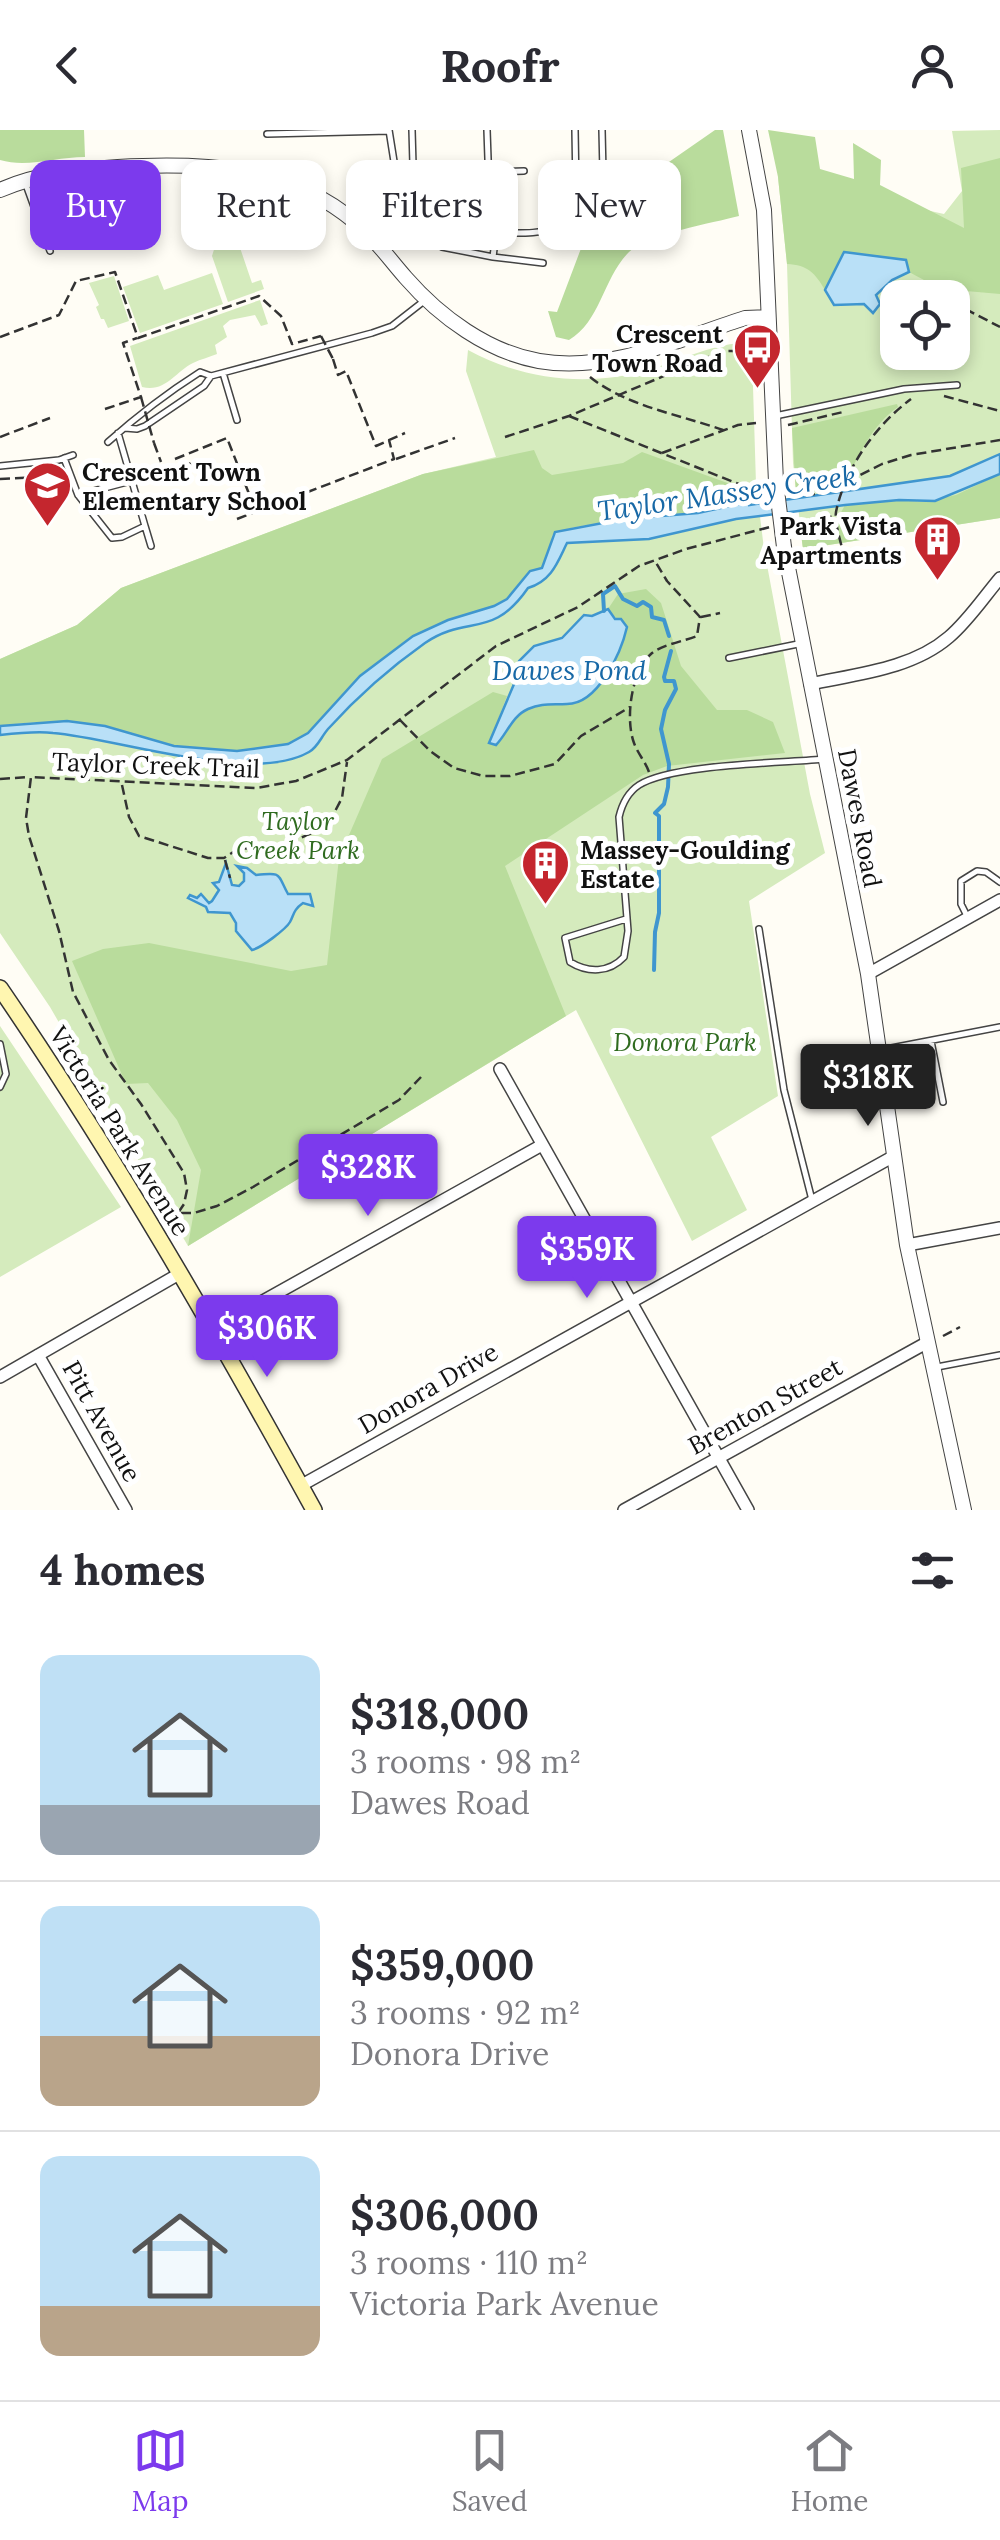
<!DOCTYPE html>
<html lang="en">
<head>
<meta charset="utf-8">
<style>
	:root { --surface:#fff; --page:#f2f2f3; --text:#2b2b33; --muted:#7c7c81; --line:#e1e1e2; --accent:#7c3aed }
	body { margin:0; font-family:Lora,serif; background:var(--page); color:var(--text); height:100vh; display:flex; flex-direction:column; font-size:38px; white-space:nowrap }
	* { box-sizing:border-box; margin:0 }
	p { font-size:32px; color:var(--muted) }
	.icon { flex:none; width:55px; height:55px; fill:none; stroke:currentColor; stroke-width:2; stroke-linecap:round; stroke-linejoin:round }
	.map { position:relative; height:1380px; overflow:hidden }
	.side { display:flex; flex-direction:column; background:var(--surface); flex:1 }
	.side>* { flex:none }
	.banner { position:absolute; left:30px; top:30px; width:940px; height:90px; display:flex; gap:20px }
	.fabs { position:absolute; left:880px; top:150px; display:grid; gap:20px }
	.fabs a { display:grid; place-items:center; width:90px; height:90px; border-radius:20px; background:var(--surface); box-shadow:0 5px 15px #0003; font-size:50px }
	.price { position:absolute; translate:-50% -85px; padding:0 22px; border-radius:10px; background:var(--accent); color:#fff; font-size:32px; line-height:65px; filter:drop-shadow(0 2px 5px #0008) }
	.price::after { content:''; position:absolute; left:50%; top:60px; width:30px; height:22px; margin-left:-15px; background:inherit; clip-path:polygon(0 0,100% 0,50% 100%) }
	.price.active { background:#222; color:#fff }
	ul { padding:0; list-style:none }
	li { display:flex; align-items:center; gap:30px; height:250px; padding:0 40px }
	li+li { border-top:2px solid var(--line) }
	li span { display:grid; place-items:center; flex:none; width:280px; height:200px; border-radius:20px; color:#555 }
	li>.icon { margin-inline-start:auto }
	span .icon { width:120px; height:120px; fill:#fffc; stroke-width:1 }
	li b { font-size:42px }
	h2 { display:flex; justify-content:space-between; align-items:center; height:120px; padding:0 40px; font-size:42px }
	.chip { padding:0 35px; border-radius:20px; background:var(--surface); box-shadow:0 5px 15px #0003; font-size:35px; line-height:90px }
	.chip.active { background:var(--accent); color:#fff }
	header { display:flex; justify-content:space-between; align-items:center; height:130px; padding:0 40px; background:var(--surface); font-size:45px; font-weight:800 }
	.menu { display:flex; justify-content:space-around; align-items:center; height:140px; border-top:2px solid var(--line); background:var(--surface); font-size:28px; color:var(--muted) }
	.menu a { display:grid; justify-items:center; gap:5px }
	.menu .active { color:var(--accent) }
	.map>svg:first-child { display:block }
	.green { fill:#d5ebbd; fill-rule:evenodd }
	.forest { fill:#b9dc9c }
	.water { fill:#b9e0f7; stroke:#3f96cf; stroke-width:2.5 }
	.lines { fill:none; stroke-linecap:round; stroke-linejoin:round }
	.stream { stroke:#3f96cf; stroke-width:4 }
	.service-casing { stroke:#444; stroke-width:8 }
	.minor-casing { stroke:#444; stroke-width:14 }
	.tertiary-casing { stroke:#444; stroke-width:16 }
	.secondary-casing { stroke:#333; stroke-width:18 }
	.path { stroke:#333; stroke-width:2.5; stroke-dasharray:10 5; stroke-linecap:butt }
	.service { stroke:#fff; stroke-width:5 }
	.minor { stroke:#fff; stroke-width:11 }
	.tertiary { stroke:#fff; stroke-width:14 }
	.secondary { stroke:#fff6b0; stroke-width:15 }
	.tertiary-bridge-casing { stroke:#444; stroke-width:16; stroke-linecap:butt }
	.path-bridge { stroke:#333; stroke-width:2.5; stroke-dasharray:10 5; stroke-linecap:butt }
	.tertiary-bridge { stroke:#fff; stroke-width:14 }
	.labels { text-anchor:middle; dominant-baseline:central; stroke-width:10; stroke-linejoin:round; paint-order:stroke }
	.poi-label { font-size:25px; font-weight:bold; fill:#111; stroke:#fff; text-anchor:end }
	.street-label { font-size:25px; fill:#111; stroke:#fff }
	.park-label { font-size:25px; font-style:italic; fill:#2f6b1f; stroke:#fff }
	.water-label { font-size:28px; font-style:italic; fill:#1768a6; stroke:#fff }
</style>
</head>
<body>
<header><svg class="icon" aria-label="back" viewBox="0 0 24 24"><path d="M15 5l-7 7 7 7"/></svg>Roofr<svg class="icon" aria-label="person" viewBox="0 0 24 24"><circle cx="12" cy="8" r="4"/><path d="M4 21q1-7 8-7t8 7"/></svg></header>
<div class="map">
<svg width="1000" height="1380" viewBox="0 0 1000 1380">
	<rect width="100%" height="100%" fill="#fffdf5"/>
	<!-- green -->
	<path class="green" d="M1000,0v388l-197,31 -10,-86 -6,-199 -9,-87 166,37 18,-23 -10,-60zM898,168h54v54h-54z
		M236,106l16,47 9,-3 3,9 -36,13 -16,-46 4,-13z
		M212,143l11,31 -83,29 -17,-46 35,-12 6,15z
		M114,146l15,45 -21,7 -4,-9h-3l-5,-12 3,-2 -10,-22z
		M260,170l8,24 -7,2 -6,-11 -25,5 -7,6 4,11 -12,8 2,9c-7,3 -16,5 -24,9 -18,9 -28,30 -51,24l-12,-41z
		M741,213l8,5 3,6 4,130 8,65 46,245 15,59 -76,48 29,195 -67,41 36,73 -55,31 -116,-231 -388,236 -138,-239 -50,-74v-274l77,-34 44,-37 302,-114 73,-17 -30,-86 2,-21c55,30 122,38 183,19 29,-9 60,-24 90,-26z
		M0,896l121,181 -121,70z"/>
	<!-- forest -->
	<path class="forest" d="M0,0h84l1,27c-29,0 -58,11 -85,3z
		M715,0h8l16,86c-26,7 -92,18 -110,36 -26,26 -28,69 -60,88l-13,-3 -8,-26 9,1 37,-98z
		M768,0l47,7 5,32 34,10 -1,-36 28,17 -1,25 84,43 -3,-60 39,-10v136l-34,-3 -21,-10 -8,6 -28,-15 -3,-12 -62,-8 -19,38c-10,-17 -17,-25 -38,-26l-9,-87z
		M897,274l1,3c-26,18 -39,48 -53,76l-19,7 -30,5 -4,-67z
		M534,320l8,18 10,7 71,-12 19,-11 102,37 3,13c-46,10 -94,15 -141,21 -19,2 -36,3 -54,12l-3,20 -7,13 -12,3 -23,28 -13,7 -46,14 -140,113c-32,23 -101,20 -138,12 -23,-5 -45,-15 -68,-19 -34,-6 -68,-5 -102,0v-67l77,-34 44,-37 302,-114z
		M1000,344v44l-197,31 -3,-22 37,-7 8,-15 54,-5 23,2 34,-7z
		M646,459l15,14 20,63 36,44h30l26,12 12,31 -118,13 -24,9 -138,91 61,150 -378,230 13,-76 -24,-50 -29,-37 -22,1 -54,-123 31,-12 46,-6 142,28 36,-6 12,-107 43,-99 111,-67 14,4 -18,47c18,-6 19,-22 35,-32 19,-11 41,-7 63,-13l37,-60 -6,-18 -10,-11 10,-15z"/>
	<!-- water -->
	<path class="water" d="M844,122l62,8 3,12 -17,8 -16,15 4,9 -7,9 -9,-9 -30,1 -9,-15z
		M1000,324v20l-65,27 -36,-1 -54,5 -109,14 -87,20 -82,4c-9,18 -15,38 -39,45 -36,52 -60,26 -103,55 -34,24 -69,55 -97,86 -7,8 -10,18 -19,23 -57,33 -192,-14 -256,-19 -17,-2 -35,0 -53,2v-9l67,-5 38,5 69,20 63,5 51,-7 20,-11 52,-57 53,-40 35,-16 46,-14 13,-7 23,-28 12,-3 13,-36 69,-13 74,-6 50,-11 1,3 201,-29z
		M608,479l7,10h6l6,8c-6,26 -29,77 -60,77 -15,1 -25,-1 -39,5 -16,7 -21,25 -32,36l-7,-2 25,-59 5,-23 15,-15 28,-8 22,-23 8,1z
		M226,733l6,22 7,1 5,-5v-8l-7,-7 10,2 9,7c27,-3 21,-1 32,19h22l3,12 -10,-3c-10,7 -9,12 -13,19 -4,7 -29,26 -38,28l-16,-19v-8l-6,-10 -22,-1 -2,-5 -18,-9 2,-3 7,3 4,-4 8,9 3,-2 7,-11 -6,-7 6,-1z"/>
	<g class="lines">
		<!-- stream -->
		<path class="stream" d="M604,481l-1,-17 12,-8 8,13 14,7 6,-4 8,5 1,10 12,3 5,16
			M654,840l1,-38 4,-19v-97l-4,-3 9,-9 4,-17 1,-23 -8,-35 4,-19 11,-21 -2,-8h-9l-1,-4 7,-26"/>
		<defs>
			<path id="service" d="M389,0l7,44 24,44
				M412,0l2,70
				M487,0l3,86 6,17c46,0 68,5 80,-45
				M575,0l1,58 27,-15 -1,-43
				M267,4l122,-3
				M489,42l35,-1
				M25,52l25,69
				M240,86l3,-43
				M490,86l-70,2 22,29 51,10
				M496,103l-3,24 50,6
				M223,243l14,47
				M775,286l129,-27 53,-4
				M125,298l12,1 8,-3 59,-40 7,-10
				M108,312c28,-25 59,-49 92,-70l11,4 161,-43 20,-7 32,-25
				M64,328l14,37 34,43 10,-1 23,-11 -27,-93
				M0,336l59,-6 14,-5
				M78,365l110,-29
				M145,396l6,20
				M729,528l69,-14
				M967,786l-6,-12v-23l16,-10 9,1 14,10
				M626,789l-61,19 5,24c18,11 39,11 54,-5l4,-26 -9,-114c3,-13 8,-24 20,-32 33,-21 144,-22 186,-26
				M759,799l25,161 28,110
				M931,911l12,61
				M0,914l6,30 -6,13
				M881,920l119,-23
				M937,1237l63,-12"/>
			<path id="minor" d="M810,554c47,-10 102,-15 139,-47 19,-16 35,-40 51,-59
				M868,844l132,-74
				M500,939l248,441
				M907,1115l93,-17
				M213,1199l329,-184
				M38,1225l88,155
				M0,1247l179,-103
				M300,1356l594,-330
				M624,1380l304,-168"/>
			<path id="tertiary" d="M749,0l15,80 12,272
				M0,60c39,-17 76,-20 118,-23 84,-5 170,-2 237,55 20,16 34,37 51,56 34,39 82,74 133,83 71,12 140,-22 206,-43l23,-1
				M784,417l84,427 39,271 57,265"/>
			<path id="secondary" d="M0,858c115,168 216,344 314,522"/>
		</defs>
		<!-- service casing -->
		<use href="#service" class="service-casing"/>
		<!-- minor casing -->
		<use href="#minor" class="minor-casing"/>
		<!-- tertiary casing -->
		<use href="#tertiary" class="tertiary-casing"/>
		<!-- secondary casing -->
		<use href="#secondary" class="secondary-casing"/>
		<!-- path -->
		<path class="path" d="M952,172l48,25
			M0,207l59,-22 17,-34 39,-9 23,66 121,-42 22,20 11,28 29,-8
			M333,229l5,16 8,-4 30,75 29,-13
			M590,247c36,29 91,38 133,53
			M944,266l56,15
			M105,279l36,-12 -18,-54 14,-5
			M569,286l177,71 4,15 12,-1
			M788,295l55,-13
			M0,307l50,-19
			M505,307l64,-21 154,-65h31
			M154,313l7,19
			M662,323l76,-28 18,-2
			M175,329l52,-21 28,71
			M396,329l59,-21
			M0,349l56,-3
			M790,367l34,-4 58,-29 29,-9 89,-15
			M237,389l157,-60 -5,-19
			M792,393l43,-7
			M844,430c-1,-14 -10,-35 -8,-48 9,-44 40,-87 75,-113
			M701,487l19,-4
			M400,590l30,31 24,17 29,8h27l45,-12 26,-28 49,-29
			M649,642c-4,-11 -11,-18 -15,-29 -9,-24 -3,-72 18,-90 10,-8 32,-12 45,-17l3,-19 -33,-36 -12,-20
			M0,649l29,-2
			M122,655l7,32 10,19 69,22h16l14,-9 44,-3 37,-16 13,-13 10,-19 5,-36
			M225,730l5,18
			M181,1083h13l23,-7 36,-19 146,-87 22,-23
			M170,1095l14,-21 3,-14 -3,-17 -43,-69 -32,-44 -36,-68 -14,-61 -30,-95 -3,-18 5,-41 225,11 40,-7 51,-21 149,-114 82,-39 61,-41 47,-17 84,-22
			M943,1206l17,-9"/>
		<!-- service -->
		<use href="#service" class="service"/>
		<!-- minor -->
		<use href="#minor" class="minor"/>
		<!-- tertiary -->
		<use href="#tertiary" class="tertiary"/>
		<!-- secondary -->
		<use href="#secondary" class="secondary"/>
		<defs>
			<path id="tertiary-bridge" d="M776,352l8,65"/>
		</defs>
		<!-- tertiary-bridge casing -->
		<use href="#tertiary-bridge" class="tertiary-bridge-casing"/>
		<!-- path-bridge -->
		<path class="path-bridge" d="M321,206l12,23
			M141,267l13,46"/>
		<!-- tertiary-bridge -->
		<use href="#tertiary-bridge" class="tertiary-bridge"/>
	</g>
	<!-- icons -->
	<defs>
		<symbol id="bus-pin" viewBox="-11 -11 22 30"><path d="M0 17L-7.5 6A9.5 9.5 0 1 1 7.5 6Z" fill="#c4262e" stroke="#fff"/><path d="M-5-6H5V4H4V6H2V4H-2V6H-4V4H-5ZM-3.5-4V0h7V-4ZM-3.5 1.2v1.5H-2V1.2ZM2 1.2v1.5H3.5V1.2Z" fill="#fff"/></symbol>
		<symbol id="school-pin" viewBox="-11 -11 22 30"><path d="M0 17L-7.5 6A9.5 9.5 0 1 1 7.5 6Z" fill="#c4262e" stroke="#fff"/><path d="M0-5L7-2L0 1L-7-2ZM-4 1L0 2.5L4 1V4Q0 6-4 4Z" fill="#fff"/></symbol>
		<symbol id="building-pin" viewBox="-11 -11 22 30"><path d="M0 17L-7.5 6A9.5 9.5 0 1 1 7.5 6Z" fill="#c4262e" stroke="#fff"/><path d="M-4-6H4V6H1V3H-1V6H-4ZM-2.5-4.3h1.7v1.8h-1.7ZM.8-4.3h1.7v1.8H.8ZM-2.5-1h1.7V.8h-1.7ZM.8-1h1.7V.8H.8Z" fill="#fff"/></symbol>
	</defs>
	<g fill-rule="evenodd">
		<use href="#bus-pin" x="730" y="190" width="55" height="75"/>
		<use href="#school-pin" x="20" y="328" width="55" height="75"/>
		<use href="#building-pin" x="910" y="382" width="55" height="75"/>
		<use href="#building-pin" x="518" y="706" width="55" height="75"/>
	</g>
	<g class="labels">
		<!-- poi labels -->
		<g class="poi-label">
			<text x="723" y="204">Crescent<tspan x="723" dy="29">Town Road</tspan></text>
			<text x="82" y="342" text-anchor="start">Crescent Town<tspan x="82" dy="29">Elementary School</tspan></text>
			<text x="902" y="396">Park Vista<tspan x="902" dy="29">Apartments</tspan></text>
			<text x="580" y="720" text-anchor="start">Massey-Goulding<tspan x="580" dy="29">Estate</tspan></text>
		</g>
		<!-- street labels -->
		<g class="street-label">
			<text transform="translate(156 635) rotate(2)">Taylor Creek Trail</text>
			<text transform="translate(860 688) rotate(79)">Dawes Road</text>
			<text transform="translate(120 1001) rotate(58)">Victoria Park Avenue</text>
			<text transform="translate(428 1258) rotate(-30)">Donora Drive</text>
			<text transform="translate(765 1276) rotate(-29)">Brenton Street</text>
			<text transform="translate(102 1291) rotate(61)">Pitt Avenue</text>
		</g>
		<!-- park labels -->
		<g class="park-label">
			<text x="298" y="691">Taylor<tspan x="298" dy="29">Creek Park</tspan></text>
			<text x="685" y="912">Donora Park</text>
		</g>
		<!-- water labels -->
		<g class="water-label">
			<text transform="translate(727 363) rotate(-8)">Taylor Massey Creek</text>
			<text x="569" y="540">Dawes Pond</text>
		</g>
	</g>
</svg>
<div class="fabs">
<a><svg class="icon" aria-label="locate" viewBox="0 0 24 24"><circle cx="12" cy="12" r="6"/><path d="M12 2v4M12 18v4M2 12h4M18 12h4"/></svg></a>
</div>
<b class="price active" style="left:868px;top:999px">$318K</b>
<b class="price" style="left:368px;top:1089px">$328K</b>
<b class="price" style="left:587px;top:1171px">$359K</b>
<b class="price" style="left:267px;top:1250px">$306K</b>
<div class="banner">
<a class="chip active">Buy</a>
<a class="chip">Rent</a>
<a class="chip">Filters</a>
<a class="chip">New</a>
</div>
</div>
<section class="side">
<h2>4 homes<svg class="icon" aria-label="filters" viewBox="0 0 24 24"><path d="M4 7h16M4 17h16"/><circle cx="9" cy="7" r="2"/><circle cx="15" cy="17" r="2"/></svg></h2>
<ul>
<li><span style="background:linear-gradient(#bfe0f5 75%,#9aa5b1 0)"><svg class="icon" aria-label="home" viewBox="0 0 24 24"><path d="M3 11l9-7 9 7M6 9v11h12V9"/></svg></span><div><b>$318,000</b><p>3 rooms · 98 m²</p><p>Dawes Road</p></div></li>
<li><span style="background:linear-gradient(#bfe0f5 65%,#b9a48a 0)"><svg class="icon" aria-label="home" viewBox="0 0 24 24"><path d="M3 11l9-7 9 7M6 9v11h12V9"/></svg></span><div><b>$359,000</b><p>3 rooms · 92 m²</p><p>Donora Drive</p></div></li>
<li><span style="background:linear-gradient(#bfe0f5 75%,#b9a48a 0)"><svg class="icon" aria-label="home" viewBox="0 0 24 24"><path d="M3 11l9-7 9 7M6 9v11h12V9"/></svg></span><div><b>$306,000</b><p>3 rooms · 110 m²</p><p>Victoria Park Avenue</p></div></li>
</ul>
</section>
<nav class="menu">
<a class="active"><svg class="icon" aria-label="map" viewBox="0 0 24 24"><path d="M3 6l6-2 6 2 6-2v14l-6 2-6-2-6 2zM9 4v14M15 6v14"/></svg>Map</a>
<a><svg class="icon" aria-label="saved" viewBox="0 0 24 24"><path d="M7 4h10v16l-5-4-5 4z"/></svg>Saved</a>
<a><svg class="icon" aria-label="home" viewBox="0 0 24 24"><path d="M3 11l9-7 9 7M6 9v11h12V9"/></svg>Home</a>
</nav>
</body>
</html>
